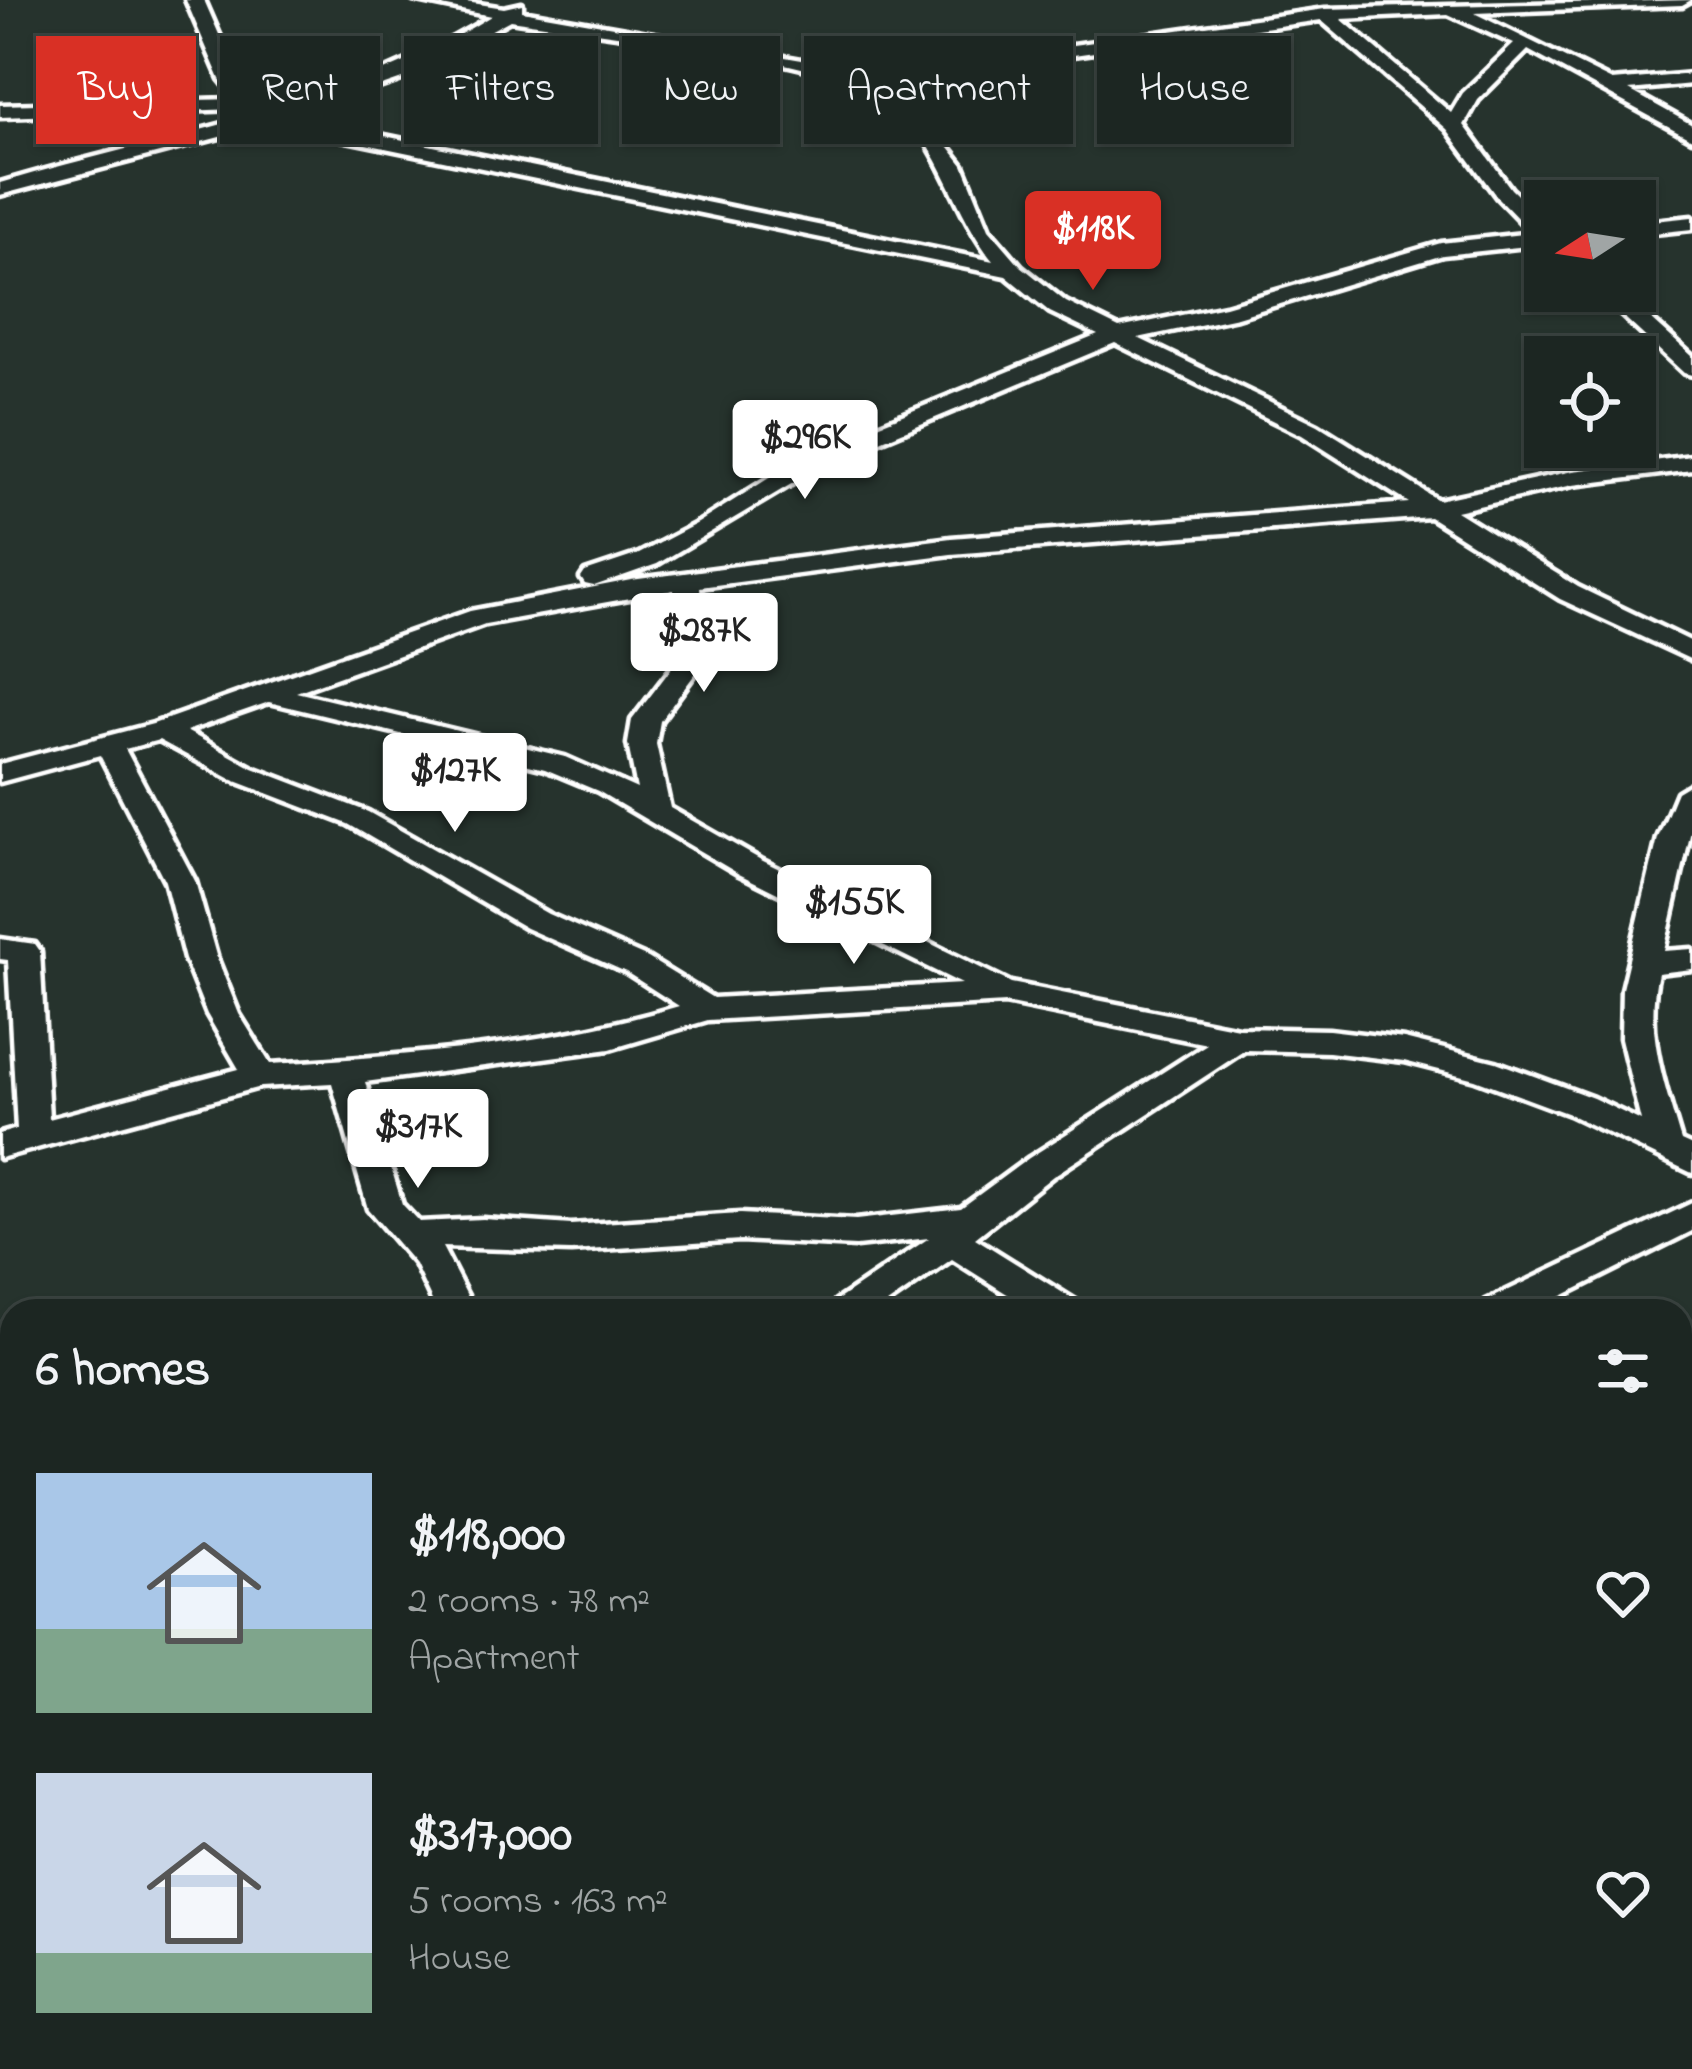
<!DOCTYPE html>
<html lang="en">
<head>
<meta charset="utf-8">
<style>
	:root { --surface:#1c2622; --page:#252e2a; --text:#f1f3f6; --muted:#a0a5a5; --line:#3a4340; --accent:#d93025 }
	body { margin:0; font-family:"Indie Flower",sans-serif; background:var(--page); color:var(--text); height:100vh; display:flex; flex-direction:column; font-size:45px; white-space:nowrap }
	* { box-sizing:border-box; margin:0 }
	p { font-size:39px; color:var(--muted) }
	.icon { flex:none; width:66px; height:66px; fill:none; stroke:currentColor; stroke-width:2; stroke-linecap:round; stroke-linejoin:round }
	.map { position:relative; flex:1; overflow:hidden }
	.panel { position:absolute; left:0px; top:1299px; width:1692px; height:771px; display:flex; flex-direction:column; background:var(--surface); border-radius:36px 36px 0 0; box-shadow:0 3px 9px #0004,0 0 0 3px var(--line) }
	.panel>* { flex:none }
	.banner { position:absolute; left:36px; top:36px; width:1620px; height:108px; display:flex; gap:24px }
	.needle { width:78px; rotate:258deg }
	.controls { position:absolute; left:1524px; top:180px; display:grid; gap:24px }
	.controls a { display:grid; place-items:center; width:132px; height:132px; border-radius:0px; background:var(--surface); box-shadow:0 3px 9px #0004,0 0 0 3px var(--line); font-size:60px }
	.price { position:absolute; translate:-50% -102px; padding:0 27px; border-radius:12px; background:#fff; color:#222; font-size:39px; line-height:78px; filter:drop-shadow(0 3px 6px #0008) }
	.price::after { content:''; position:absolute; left:50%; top:72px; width:36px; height:27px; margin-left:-18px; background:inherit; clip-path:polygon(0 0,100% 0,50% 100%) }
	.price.active { background:var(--accent); color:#fff }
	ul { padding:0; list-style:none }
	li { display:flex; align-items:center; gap:36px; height:300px; padding:0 36px }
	li span { display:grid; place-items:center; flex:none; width:336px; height:240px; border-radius:0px; color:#555 }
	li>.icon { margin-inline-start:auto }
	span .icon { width:144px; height:144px; fill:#fffc; stroke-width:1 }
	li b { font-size:51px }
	h2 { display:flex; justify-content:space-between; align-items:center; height:144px; padding:0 36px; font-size:51px }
	.tag { padding:0 42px; border-radius:0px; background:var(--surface); box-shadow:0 3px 9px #0004,0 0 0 3px var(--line); font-size:42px; line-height:108px }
	.tag.active { background:var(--accent); color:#fff }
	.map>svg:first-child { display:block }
	.building { fill:#716759; stroke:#4f483e; stroke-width:3 }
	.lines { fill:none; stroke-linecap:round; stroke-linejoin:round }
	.minor-casing { stroke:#fff; stroke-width:9 }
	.minor { fill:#26332d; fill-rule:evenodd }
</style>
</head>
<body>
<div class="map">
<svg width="1692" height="2069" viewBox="0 0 1692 2069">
	<rect width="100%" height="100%" fill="#26332d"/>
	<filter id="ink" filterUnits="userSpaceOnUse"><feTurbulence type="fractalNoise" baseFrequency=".00833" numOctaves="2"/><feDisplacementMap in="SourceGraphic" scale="24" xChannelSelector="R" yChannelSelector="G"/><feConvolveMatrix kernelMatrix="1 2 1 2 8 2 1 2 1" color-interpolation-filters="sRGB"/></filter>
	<g filter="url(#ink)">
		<!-- building -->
		<path class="building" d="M271,2058h66l3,11h-67z"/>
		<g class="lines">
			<defs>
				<path id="minor" d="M186,0h18l34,78 17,21 16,1v8l-271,9v-12l236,-6 -16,-20z
					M413,0h40l51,8 18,-4v7l320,56 1,-7 6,-1 140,-2 336,-48 366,-9 -9,5 -208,8 138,68 80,-7v10l-63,6 63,35v14l-164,-89 -50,50 -14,25 47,64 34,33v22l-102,11 -206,62 -99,21 180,87 120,75 135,-29 119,-15v14l-119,15 -117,26 122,76 114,55v18l-132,-61 -130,-82 -479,37 -251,33 4,62 -6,21 -38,51 -4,23 14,64 91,52 250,123 227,45 91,2 75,9 92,23 97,36 48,23 -20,-83 1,-49 36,-151 19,-46 15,-9v43l-28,125 28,-2v20l-34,4c-14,58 7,113 23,168l11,5v27l-123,-59 -94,-35 -71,-18 -75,-9 -84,-2 -192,126 -78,62 101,63 6,10h-48l-82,-52 -75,52h-47l6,-10 93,-63 -73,8 -116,-6 -169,11 -129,-4 33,64h-38l-22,-47 -47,-55 -36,-126 -72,4 -260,71v-24l17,-5 -9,-169 -8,-1v-20l35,5 5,7 9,168 190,-50 -32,-55 -22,-55 -20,-78 -65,-126 -100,27v-18l153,-40 317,-113 161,-31 320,-42 458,-35 -107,-68 -187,-92 -290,121 -168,100 -63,22 -9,-2 -4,-6 4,-6 54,-18 59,-31 109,-69 291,-119 -48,-23 -44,-36 -737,-152 -269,71v-12c166,-50 342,-73 491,-167zM1448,14l66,30 -51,49 -12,20 -110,-94zM510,20c77,12 338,40 386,85 47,44 58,108 97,156l-701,-144 110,-38zM1321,20l126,109 50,68 35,36 -91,10 -216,63 -106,22 -53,-26 -45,-36 -32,-37 -26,-64 -53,-68 -32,-21 -26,-7 137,-2zM674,590l2,59 -5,20 -39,51 -4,24 9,45 -72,-32 -269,-65 189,-68zM269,702l276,67 53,22 141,83 223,110 -249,14 -65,-40 -100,-44 -180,-102 -115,-44 -67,-37zM159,740l74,40 115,44 178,104 100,44 53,34c-133,40 -272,50 -409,58l-31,-50 -22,-55 -22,-78 -70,-132zM1005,1003l202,41 -178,114 -68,50 -105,12 -116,-6 -169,11 -88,-6 -64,3 -17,-18 -37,-122 245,-33 98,-29z
					M1692,217v12l-57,6v-12z
					M1596,291h24l72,65v19l-8,-2z
					M1692,1203v28l-160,80h-52l6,-10z
					M12,1499v34l-12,4v-34z
					M0,1561l12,4v54l-12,-5z
					M1680,1703l12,4v39l-12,-4z
					M12,2024v34h20l-11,11h-21v-40z
					M146,2058h48l4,11h-48z
					M568,2058h50l4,11h-50z
					M879,2058h65l-4,11h-65z"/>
			</defs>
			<!-- minor casing -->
			<use href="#minor" class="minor-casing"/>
			<!-- minor -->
			<use href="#minor" class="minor"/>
		</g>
	</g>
</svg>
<div class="controls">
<a><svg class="needle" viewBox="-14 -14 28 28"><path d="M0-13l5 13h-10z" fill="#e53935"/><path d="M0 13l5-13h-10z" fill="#a0a5a5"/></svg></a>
<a><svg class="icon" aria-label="locate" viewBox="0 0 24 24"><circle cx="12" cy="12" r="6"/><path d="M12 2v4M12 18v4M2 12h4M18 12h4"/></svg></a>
</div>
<b class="price active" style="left:1093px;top:293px">$118K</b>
<b class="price" style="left:805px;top:502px">$296K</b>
<b class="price" style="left:704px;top:695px">$287K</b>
<b class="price" style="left:455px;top:835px">$127K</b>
<b class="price" style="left:854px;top:967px">$155K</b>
<b class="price" style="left:418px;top:1191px">$317K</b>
<div class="banner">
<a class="tag active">Buy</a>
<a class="tag">Rent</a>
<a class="tag">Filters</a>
<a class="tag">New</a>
<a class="tag">Apartment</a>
<a class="tag">House</a>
</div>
<section class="panel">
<h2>6 homes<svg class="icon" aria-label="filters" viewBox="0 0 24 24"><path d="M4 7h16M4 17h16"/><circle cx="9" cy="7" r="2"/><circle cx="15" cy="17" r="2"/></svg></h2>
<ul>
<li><span style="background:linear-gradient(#a9c7e8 65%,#7fa58c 0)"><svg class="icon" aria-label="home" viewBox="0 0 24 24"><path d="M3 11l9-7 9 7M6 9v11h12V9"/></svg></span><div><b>$118,000</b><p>2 rooms · 78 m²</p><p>Apartment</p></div><svg class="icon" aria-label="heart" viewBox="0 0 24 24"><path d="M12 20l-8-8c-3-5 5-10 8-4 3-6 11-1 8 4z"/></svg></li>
<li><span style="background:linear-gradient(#c9d6e8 75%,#7fa58c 0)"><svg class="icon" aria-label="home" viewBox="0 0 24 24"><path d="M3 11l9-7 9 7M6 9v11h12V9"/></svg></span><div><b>$317,000</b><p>5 rooms · 163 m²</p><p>House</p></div><svg class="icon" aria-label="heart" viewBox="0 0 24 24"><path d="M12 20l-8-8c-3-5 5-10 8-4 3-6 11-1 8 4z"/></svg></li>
</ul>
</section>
</div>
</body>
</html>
